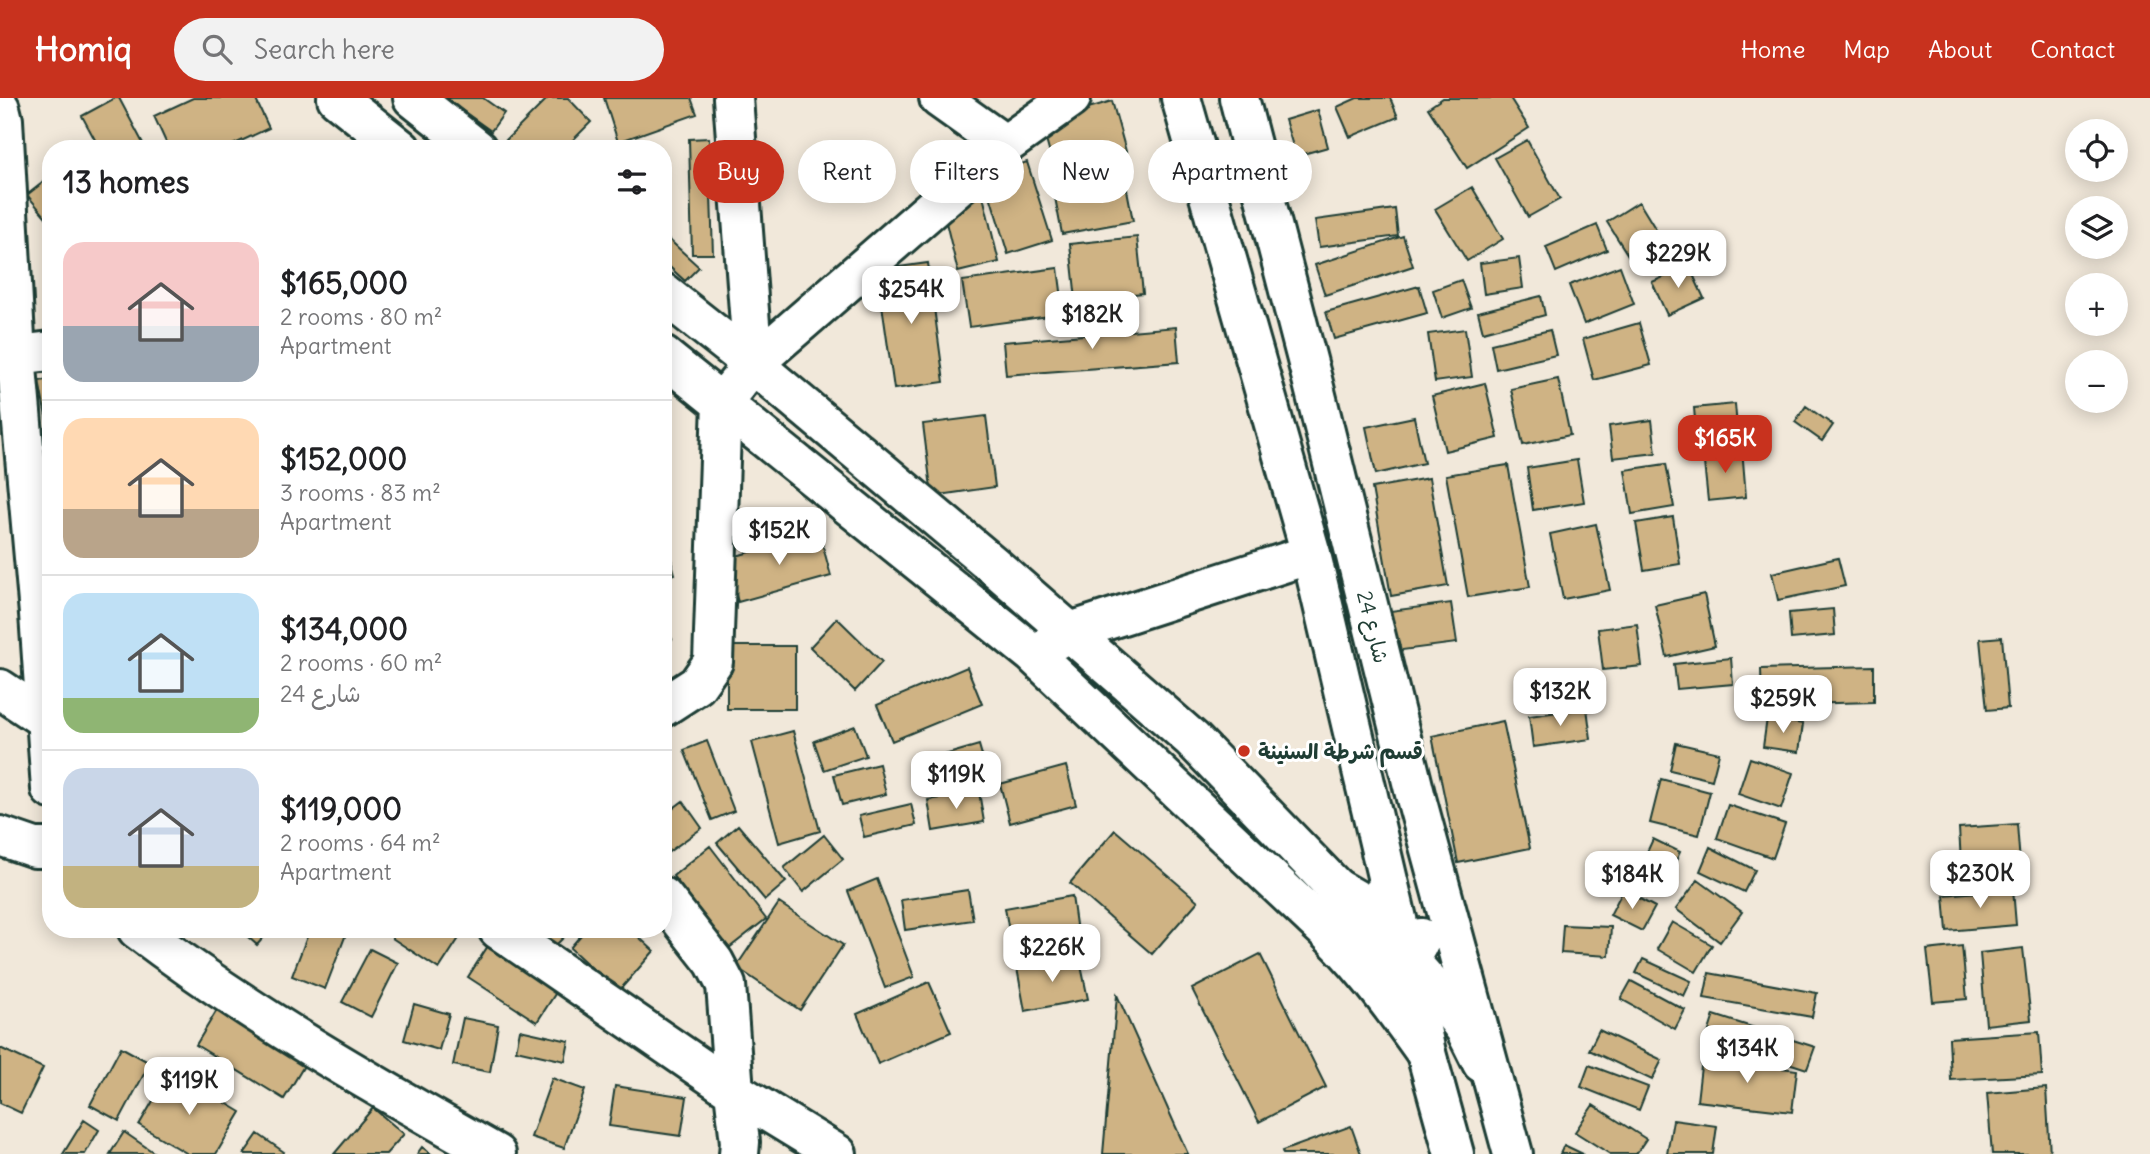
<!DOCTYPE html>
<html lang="en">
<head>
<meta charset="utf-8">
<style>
	:root { --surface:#fff; --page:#f2f2f2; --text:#202124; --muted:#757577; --line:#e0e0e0; --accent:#c8321e }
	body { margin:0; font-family:Delius,"Playpen Sans Arabic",sans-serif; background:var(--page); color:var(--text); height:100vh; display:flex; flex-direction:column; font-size:26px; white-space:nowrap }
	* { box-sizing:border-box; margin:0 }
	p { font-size:23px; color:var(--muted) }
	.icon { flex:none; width:38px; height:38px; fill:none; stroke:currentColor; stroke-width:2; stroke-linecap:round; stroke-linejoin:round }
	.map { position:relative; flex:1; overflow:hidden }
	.details { position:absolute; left:42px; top:42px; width:630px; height:798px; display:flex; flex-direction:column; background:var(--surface); border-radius:28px; box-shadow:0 4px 18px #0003 }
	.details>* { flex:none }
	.hud { position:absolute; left:693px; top:42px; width:665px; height:63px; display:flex; gap:14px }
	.buttons { position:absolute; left:2065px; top:21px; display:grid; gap:14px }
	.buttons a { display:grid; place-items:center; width:63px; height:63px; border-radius:50%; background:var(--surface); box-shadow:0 4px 18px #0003; font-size:35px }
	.price { position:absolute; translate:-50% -60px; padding:0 16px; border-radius:14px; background:#fff; color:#222; font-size:23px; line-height:46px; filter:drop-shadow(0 2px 4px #0008) }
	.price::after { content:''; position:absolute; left:50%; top:42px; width:21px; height:16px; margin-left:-10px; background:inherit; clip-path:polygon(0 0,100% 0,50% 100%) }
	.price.current { background:var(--accent); color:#fff }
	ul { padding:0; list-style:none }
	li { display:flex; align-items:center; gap:21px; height:175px; padding:0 21px }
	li+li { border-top:2px solid var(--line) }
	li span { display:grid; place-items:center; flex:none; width:196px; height:140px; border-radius:21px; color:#555 }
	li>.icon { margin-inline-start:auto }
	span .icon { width:84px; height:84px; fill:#fffc; stroke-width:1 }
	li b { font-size:30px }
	h2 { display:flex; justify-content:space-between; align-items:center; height:84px; padding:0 21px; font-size:30px }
	.tag { padding:0 24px; border-radius:32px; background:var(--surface); box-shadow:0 4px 18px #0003; font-size:24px; line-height:63px }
	.tag.current { background:var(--accent); color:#fff }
	header { display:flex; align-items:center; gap:42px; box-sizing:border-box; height:98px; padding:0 35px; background:var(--accent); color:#fff }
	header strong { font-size:33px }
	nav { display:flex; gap:38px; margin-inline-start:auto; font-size:24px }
	.search { width:490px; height:63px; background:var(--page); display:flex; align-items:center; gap:18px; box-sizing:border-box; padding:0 24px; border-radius:38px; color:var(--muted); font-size:26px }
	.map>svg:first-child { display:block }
	.building { fill:#cfb384; stroke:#1f3d34; stroke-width:2 }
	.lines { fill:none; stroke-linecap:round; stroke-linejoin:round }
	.street-casing { stroke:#1f3d34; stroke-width:44 }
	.secondary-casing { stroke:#1f3d34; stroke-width:44 }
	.street { stroke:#fff; stroke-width:38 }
	.secondary { stroke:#fff; stroke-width:38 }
	.poi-dot { fill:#c8321e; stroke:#fff; stroke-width:2.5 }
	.labels { text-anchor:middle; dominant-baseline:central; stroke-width:6; stroke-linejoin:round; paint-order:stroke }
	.street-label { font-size:21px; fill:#1f3d34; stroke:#fff }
	.poi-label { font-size:21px; font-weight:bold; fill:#1f3d34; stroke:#fff; text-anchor:start }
</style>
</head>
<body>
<header>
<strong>Homiq</strong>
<div class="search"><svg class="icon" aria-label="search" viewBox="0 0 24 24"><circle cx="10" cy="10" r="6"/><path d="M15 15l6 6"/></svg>Search here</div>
<nav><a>Home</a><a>Map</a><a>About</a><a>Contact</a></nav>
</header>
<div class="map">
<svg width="2150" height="1056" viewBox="0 0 2150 1056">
	<rect width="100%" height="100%" fill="#f1e8da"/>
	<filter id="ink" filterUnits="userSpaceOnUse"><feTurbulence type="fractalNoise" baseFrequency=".0143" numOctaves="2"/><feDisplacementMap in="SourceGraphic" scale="14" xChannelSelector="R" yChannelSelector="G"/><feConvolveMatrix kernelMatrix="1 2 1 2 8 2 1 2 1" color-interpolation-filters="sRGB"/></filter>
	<g filter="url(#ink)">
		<!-- building -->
		<path class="building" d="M115,0h4l27,51h-46l-18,-33z
			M193,0h62l14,30 -45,21h-55l-15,-33z
			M445,0h38l21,15 -13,18z
			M548,0h20l23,24 -27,27h-49l-9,-9z
			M604,0h87l6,16 -79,28z
			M1357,0h33l8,19 -48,20 -13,-30z
			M1443,0h67l19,30 -62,40 -39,-60z
			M1112,3l15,54 -71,21 -15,-54z
			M1318,12l10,37 -32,9 -11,-36z
			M709,40l4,116h-21l-3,-115z
			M1527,42l33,59 -32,18 -33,-59z
			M1027,64l25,78 -44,14 -24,-78z
			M1124,76l9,47 -71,13 -9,-47z
			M51,78v47l-24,-28z
			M1472,89l31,52 -36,22 -32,-52z
			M983,98l16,66 -41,10 -16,-66z
			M1639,104l30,49 -31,20 -31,-49z
			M1395,111l3,27 -79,11 -4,-27z
			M1597,127l10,25 -51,22 -10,-25z
			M663,136l36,33 -14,14 -22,-20z
			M1403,138l10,30 -88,29 -10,-30z
			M1137,139l6,56 -67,7 -6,-56z
			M1519,160l4,30 -39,6 -4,-31z
			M928,165l16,119 -50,7 -17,-119z
			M1620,168l14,38 -50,20 -15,-39z
			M1689,168l15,32 -37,17 -15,-33z
			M1058,170l6,46 -95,13 -7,-46z
			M1461,182l10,28 -29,10 -9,-28z
			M1419,188l8,27 -93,26 -8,-27z
			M1541,198l4,19 -62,17 -5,-20z
			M1639,225l12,42 -57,15 -11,-41z
			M1176,229l3,35 -173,13 -3,-33z
			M1465,231l7,48 -37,5 -7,-48z
			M1550,232l6,25 -60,14 -5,-25z
			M51,281v53h-2l-10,-51z
			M1558,281l12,56 -47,10 -12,-56z
			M1485,285l13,55 -53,13 -13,-55z
			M1735,306l3,35 -41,4 -3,-35z
			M1806,308l27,19 -11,16 -27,-19z
			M986,318l9,71 -63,9 -9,-72z
			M1414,319l10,46 -48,11 -10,-47z
			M1652,322l4,33 -43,5 -4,-32z
			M1742,350l4,49 -38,4 -5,-48z
			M51,355v25l-5,-24z
			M1577,362l7,42 -51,8 -6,-42z
			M1666,366l8,43 -42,7 -7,-44z
			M1508,367l22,122 -62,10 -22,-122z
			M1429,380l19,108 -57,10 -19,-108z
			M1673,419l7,47 -36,6 -8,-47z
			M1596,426l14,66 -47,9 -13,-65z
			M819,434l12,44 -93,26 -12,-43z
			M667,447l8,29 -12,3v-31z
			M1838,460l7,28 -67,14 -6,-27z
			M1704,496l11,52 -48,11 -12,-52z
			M1451,505l6,40 -62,8 -5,-40z
			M1833,511l2,26 -44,4 -2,-26z
			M837,520l45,44 -27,29 -45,-44z
			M1637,526l5,42 -39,4 -5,-41z
			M663,529l9,12 -9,6z
			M2002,539l6,71 -21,2 -7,-71z
			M727,548h68v63h-68z
			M1731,560l2,26 -56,5 -3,-25z
			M1874,568v36l-112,3 -1,-36z
			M967,569l15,37 -90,37 -15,-36z
			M1587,610l4,31 -58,8 -4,-31z
			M1767,620l36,6 -4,28 -36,-5z
			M1503,623l27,127 -72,15 -26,-127z
			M855,628l11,30 -42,14 -10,-29z
			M793,633l27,100 -41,12 -27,-101z
			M707,643l27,70 -22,9 -28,-70z
			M1676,645l43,10 -7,27 -42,-10z
			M979,647l8,28 -62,19 -8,-29z
			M1750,660l43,15 -12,36 -43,-15z
			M879,666l7,30 -44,11 -8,-30z
			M1066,668l10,39 -66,18 -10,-39z
			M663,672l9,12 -9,7z
			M1661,681l49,13 -11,43 -49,-12z
			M979,694l5,30 -51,9 -5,-31z
			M683,703l19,27 -39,28v-40z
			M911,706l5,21 -52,12 -5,-21z
			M1728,707l57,19 -12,34 -56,-20z
			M2017,726l4,53 -59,3 -3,-52z
			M738,727l48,57 -21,18 -48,-57z
			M1115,732l83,71 -46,53 -82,-71z
			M824,737l19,24 -40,33 -19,-24z
			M1653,741l27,13 -17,37 -27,-13z
			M710,748l56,73 -37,29 -56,-72z
			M1710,749l45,23 -11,22 -44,-21z
			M877,781l37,98 -29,11 -37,-97z
			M1698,782l44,32 -22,30 -44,-33z
			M2013,791l3,36 -69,6 -3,-36z
			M968,792l5,30 -68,10 -4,-30z
			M1623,792l32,17 -13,24 -32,-16z
			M1072,798l6,43 -66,11 -7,-42z
			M779,805l64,42 -43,65 -64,-43z
			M1672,824l40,23 -16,27 -39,-23z
			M1563,827l48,2 -2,29 -48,-3z
			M239,831h32l-14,16z
			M310,831h38l-23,60 -33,-13z
			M397,831h68l-26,40 -47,-31z
			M535,831h37l-19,19z
			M586,831h44l24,22 -36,41 -48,-44z
			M495,837l69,45 -27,42 -69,-45z
			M1962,848l5,53 -34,3 -6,-52z
			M2023,850l8,72 -45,5 -6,-72z
			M370,851l28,14 -27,54 -29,-15z
			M1260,856l66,133 -67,35 -67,-133z
			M1079,858l9,43 -63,12 -8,-43z
			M1643,861l48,22 -7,15 -48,-23z
			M1709,875l108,20 -5,24 -108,-19z
			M1631,883l54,29 -10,19 -54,-30z
			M929,884l22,50 -73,32 -21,-50z
			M1117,897l71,159h-85z
			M223,902l88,54 -27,45 -88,-54z
			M414,906l35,10 -10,36 -35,-10z
			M1714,917l101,32 -8,22 -100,-32z
			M463,920l35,7 -8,47 -37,-7z
			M520,932l49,11 -4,20 -49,-11z
			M1599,932l63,30 -10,20 -63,-30z
			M2039,934l3,43 -91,5 -2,-42z
			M121,949l29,16 -31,58 -29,-16z
			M0,950l43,20 -22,45 -21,-10z
			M1702,960l95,12 -5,42 -95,-11z
			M1589,967l59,22 -9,23 -58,-23z
			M171,972l70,42 -25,42h-28l-49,-29z
			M552,980l33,12 -21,58 -33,-11z
			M615,988l72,11 -6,39 -72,-10z
			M2046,990l4,66h-58l-5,-61z
			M1593,1007l53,34 -10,15h-26l-35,-22z
			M373,1010l31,26 -18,20h-52z
			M84,1022l15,10 -14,24h-22z
			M1673,1022l44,6 -4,28h-46z
			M1351,1028l10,28h-78l-1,-3z
			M124,1034l32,22h-46z
			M258,1036l26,18 -1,2h-39z
			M1564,1047l19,9h-23z
			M422,1049l9,7h-14z"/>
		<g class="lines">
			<defs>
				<path id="street" d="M337,0l64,51
					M413,0l64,51
					M733,0l20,266
					M939,0l66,47
					M0,10l3,12 13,236 23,258 12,175
					M663,195l90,71 240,201 199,174 144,149 70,69 33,37 26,35 17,34
					M663,258l369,297 280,264c45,40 79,87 114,136
					M0,259l51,-6
					M1052,544l18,-10 241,-78
					M0,591l45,30
					M663,609l34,-22 16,-23 9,-260 31,-38 252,-219 66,-47
					M0,738l35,12h16
					M663,799l51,65 12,23 8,106 6,51 -1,12
					M137,831c112,85 236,156 359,225
					M498,831l236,162 103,63"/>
				<path id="secondary" d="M1181,0l130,456 95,403 20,96 28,101
					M1239,0l73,281 104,419 97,356
					M1336,790l26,15h12l15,-15
					M1339,843c19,9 55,29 74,11 4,-4 6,-10 8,-14"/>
			</defs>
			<!-- street casing -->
			<use href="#street" class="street-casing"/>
			<!-- secondary casing -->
			<use href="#secondary" class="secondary-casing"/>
			<!-- street -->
			<use href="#street" class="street"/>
			<!-- secondary -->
			<use href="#secondary" class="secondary"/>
		</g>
	</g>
	<!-- markers -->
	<circle class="poi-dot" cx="1244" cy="653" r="7"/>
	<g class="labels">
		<!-- street labels -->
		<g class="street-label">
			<text transform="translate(1373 529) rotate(76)">شارع 24</text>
		</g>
		<!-- poi labels -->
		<g class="poi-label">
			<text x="1258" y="653">قسم شرطة السنينة</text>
		</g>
	</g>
</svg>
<div class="buttons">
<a><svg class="icon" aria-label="locate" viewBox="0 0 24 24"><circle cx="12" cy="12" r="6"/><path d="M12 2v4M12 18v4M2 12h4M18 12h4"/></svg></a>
<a><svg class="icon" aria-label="layers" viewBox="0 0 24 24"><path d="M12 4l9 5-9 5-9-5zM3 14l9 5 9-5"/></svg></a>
<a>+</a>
<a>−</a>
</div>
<b class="price" style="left:1678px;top:192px">$229K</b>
<b class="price" style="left:911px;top:228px">$254K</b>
<b class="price" style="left:1092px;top:253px">$182K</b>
<b class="price current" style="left:1725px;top:377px">$165K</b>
<b class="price" style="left:779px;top:469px">$152K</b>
<b class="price" style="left:1560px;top:630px">$132K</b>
<b class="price" style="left:1783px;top:637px">$259K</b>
<b class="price" style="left:956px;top:713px">$119K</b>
<b class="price" style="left:1980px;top:812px">$230K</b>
<b class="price" style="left:1632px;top:813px">$184K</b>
<b class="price" style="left:1052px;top:886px">$226K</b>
<b class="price" style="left:1747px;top:987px">$134K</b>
<b class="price" style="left:189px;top:1019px">$119K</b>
<div class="hud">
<a class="tag current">Buy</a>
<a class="tag">Rent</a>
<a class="tag">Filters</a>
<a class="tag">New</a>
<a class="tag">Apartment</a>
</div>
<section class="details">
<h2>13 homes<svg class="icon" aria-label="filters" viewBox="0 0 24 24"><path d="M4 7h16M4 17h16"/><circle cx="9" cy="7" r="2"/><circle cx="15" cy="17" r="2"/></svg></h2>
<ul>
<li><span style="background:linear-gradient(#f6c9c9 60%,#9aa5b1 0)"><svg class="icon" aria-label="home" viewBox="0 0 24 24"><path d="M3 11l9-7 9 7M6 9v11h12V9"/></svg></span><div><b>$165,000</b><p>2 rooms · 80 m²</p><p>Apartment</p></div></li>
<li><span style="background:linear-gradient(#ffd9b3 65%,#b9a48a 0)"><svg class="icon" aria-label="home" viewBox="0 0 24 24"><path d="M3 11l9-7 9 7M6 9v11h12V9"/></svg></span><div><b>$152,000</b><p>3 rooms · 83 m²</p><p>Apartment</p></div></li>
<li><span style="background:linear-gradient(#bfe0f5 75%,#8fb573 0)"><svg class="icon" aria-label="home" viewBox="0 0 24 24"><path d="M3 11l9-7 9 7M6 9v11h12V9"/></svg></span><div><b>$134,000</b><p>2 rooms · 60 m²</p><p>شارع 24</p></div></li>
<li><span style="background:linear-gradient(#c9d6e8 70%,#c2b280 0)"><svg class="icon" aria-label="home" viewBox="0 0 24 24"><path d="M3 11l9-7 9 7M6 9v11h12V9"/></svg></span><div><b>$119,000</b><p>2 rooms · 64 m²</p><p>Apartment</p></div></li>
</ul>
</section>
</div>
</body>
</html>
